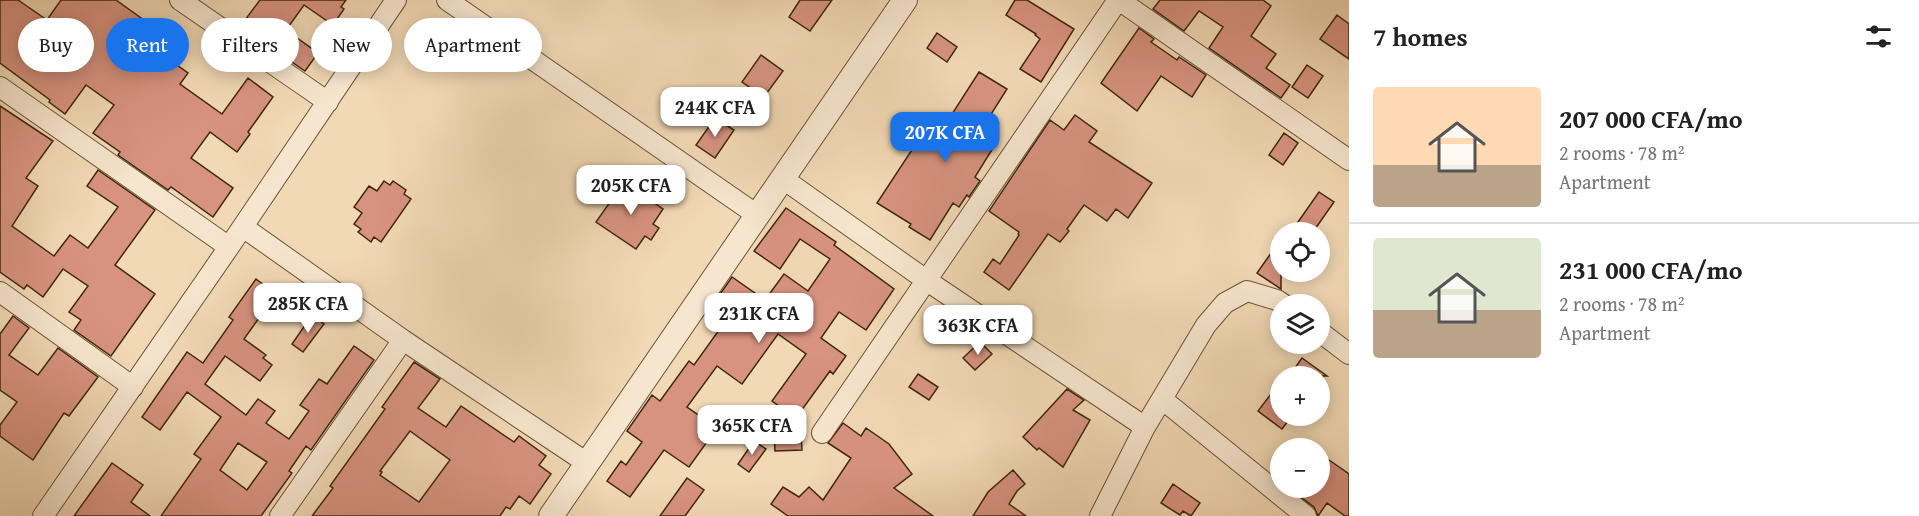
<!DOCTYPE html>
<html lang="en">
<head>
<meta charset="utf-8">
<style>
	:root { --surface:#fff; --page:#f2f2f2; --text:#222; --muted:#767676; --line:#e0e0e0; --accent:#1a73e8 }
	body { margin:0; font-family:"Gentium Book Plus",serif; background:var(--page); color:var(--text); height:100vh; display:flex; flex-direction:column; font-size:22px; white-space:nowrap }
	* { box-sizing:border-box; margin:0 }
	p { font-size:20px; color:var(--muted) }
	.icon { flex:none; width:33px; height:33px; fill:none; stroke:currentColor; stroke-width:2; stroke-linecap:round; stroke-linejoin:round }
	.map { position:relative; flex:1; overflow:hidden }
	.sheet { display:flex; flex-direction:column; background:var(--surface); width:570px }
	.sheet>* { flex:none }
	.hud { position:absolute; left:18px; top:18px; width:570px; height:54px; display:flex; gap:12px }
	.tools { position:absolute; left:1270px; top:222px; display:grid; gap:12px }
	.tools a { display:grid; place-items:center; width:60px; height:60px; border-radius:50%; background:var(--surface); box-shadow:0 3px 15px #0003; font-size:30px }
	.price { position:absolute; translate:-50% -51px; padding:0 14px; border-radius:12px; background:#fff; color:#222; font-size:20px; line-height:39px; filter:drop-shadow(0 2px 3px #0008) }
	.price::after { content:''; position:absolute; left:50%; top:36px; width:18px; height:14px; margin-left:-9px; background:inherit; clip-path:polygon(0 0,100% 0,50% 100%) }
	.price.on { background:var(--accent); color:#fff }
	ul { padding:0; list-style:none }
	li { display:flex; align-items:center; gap:18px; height:150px; padding:0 24px }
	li+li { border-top:2px solid var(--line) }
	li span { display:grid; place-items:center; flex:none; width:168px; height:120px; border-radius:6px; color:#555 }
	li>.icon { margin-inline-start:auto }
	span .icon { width:72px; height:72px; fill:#fffc; stroke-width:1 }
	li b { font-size:26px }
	h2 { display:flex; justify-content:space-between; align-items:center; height:72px; padding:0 24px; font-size:26px }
	.pill { padding:0 21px; border-radius:27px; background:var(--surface); box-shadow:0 3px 15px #0003; font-size:21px; line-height:54px }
	.pill.on { background:var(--accent); color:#fff }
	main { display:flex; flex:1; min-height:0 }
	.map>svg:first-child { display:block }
	.building { fill:#d89380; stroke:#3e280d; stroke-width:1.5; fill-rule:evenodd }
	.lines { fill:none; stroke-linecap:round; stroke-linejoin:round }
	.minor-casing { stroke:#6b5437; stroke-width:22 }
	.tertiary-casing { stroke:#6b5437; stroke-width:26 }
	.minor { stroke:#f7e6cf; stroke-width:20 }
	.tertiary { stroke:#f7e6cf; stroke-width:24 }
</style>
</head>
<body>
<main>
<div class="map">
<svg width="1349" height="516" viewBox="0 0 1349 516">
	<rect width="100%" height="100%" fill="#f2d9b5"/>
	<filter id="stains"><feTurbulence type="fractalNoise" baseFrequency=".00333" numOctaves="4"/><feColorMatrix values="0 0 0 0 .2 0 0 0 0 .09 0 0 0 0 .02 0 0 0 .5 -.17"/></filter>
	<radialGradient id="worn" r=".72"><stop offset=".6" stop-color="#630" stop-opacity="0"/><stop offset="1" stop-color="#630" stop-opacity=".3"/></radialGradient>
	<!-- building -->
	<path class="building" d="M0,0h18l29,20 14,-20h55l43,31 -10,14 39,28 -8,11 42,30 26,-36 25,19 -25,35 2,2 -13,18 -27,-20 -19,26 42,30 -20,29 -42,-30 -3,3 -50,-35 2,-3 -27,-19 21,-28 -28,-20 -21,29 -16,-12 1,-2 -50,-37z
		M260,0h86l-5,7 3,2 -11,16 -29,-20 -18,25 32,23 -13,18 -60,-41 2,-2 -5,-4z
		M800,0h32l-22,31 -21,-14z
		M1015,0h12l47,29 -33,53 -21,-13 20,-30 -5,-4 1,-1 -30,-19z
		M1160,0h103l8,6 -20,30 25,18 -10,14 24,17 -9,13 -72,-50 14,-21 -24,-16 -15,20 -31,-22z
		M1337,15l12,9v35l-29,-20z
		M1139,28l15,11 -3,3 26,18 2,-3 27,18 -14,22 -31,-21 -24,35 -36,-28z
		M937,33l20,14 -10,15 -20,-14z
		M761,55l22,16 -19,26 -22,-15z
		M1307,65l16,11 -15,22 -16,-11z
		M979,72l28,17 -31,49 17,10 -18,29 5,4 -11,16 -2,-2 -8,12 -6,-4 -23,37 -21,-13 2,-3 -34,-21 44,-67 8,5 5,-8 4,3z
		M0,106l53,35 -27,37 12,8 -26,40 42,30 16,-21 18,13 30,-41 -31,-21 11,-16 57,40 -40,55 40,29 -44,62 -37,-26 7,-10 -12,-8 19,-26 -25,-17 -20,28 -16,-12 -3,4 -24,-17z
		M1075,115l22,16 -8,11 63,41 -24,35 -12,-9 -9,12 -23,-16 -17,24 2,2 -9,11 -12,-8 -39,56 -25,-18 9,-13 7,5 19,-29 -1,-1 1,-2 -30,-21 61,-91 14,10z
		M715,118l19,12 -19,28 -19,-13z
		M1284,133l14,10 -15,22 -14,-10z
		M384,181l6,4 3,-4 13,9 -2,4 7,5 -30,43 -7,-5 -3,5 -13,-10 3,-3 -7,-5 8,-11 -8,-6 15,-21 8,5z
		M624,182l39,27 -10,15 6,4 -8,12 -6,-4 -9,13 -40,-27z
		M1319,192l15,10 -21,30h-22z
		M786,208l50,34 -2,3 60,44 -28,41 -27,-18 -18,26 25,18 -13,18 -3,-3 -34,47 -24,-17 34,-47 -28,-20 -36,50 -25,-18 -30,41 30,21 -28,39 -25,-17 -34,47 -23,-16 14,-20 5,4 16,-23 -15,-11 25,-36 8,6 29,-40 5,4 33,-46 -16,-12 21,-30 33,23 19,-26 24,17 22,-32 -30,-20 -20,30 -26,-18z
		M1281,239v50l-24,-16z
		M256,279l20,15 -32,45 22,16 -3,3 9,7 -12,16 -35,-25 -20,28 41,31 12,-16 17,12 -9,12 23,16 20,-28 -9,-6 19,-26 8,5 27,-38 20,14 -63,90 -5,-4 -17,25 3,2 -31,43h-100l40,-57 -7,-5 27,-37 -34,-25 -27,38 -18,-13 45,-65 16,11 30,-43 -4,-3zM238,443l29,19 -20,28 -27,-20z
		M312,315l12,9 -21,28 -11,-8z
		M13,316l16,12 -20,27 29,20 20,-27 40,29 -29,39 -5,-3 -31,47 -33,-24v-11l17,-23 -17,-12v-56z
		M980,342l12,12 -17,16 -12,-12z
		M1302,358l25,18h-38z
		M414,362l26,17 -22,29 28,19 15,-21 53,36 5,-6 27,20 -7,9 12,9 -21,30 -11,-8 -9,13 -4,-2 -6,9h-188l21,-28 -3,-2 55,-77 -3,-2zM410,431l40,29 -31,42 -39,-27 2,-3 -2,-1z
		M918,374l20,13 -9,13 -20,-13z
		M1281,381v35l10,1 -9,12 -24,-18z
		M1067,389l17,11 -11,10 17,10 -27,47 -24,-19 -2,2 -14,-13z
		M843,423l18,13 5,-8 23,16 23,30 -18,14 39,28h-145l-17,-12 12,-17 16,10 10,-10 14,13 28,-42 -23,-15z
		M801,431l1,19 -27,1 -1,-19z
		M754,441l12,8 -17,23 -11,-8z
		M1329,460l20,14v42h-4l-18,-13 -9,13 -4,-9 -12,-9 6,-8 -3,-2h15v-16z
		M112,463l31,22 -12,17 19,14h-76z
		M1013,470l12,14 -8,7 -8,13 17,12h-53l15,-24z
		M687,478l17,12 -19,26h-25z
		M1173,484l27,19 -9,13 -8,-5 -3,4 -19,-12z"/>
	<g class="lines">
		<defs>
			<path id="minor" d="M180,0l148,102
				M447,0l310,215
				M1119,0l230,160
				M0,87l229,160
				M782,178l144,102 219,147
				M243,227l160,113 184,123
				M0,292l133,95
				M1320,332l29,22
				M1162,399l144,117
				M822,433l296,-433
				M43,516l186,-269 167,-247
				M280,516l123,-176
				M1100,516l45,-89 61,-102 19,-22 22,-12 30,9 6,4"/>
			<path id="tertiary" d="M551,516l354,-516"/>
		</defs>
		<!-- minor casing -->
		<use href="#minor" class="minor-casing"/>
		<!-- tertiary casing -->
		<use href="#tertiary" class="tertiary-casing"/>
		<!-- minor -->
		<use href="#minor" class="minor"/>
		<!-- tertiary -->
		<use href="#tertiary" class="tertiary"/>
	</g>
	<rect width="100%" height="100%" filter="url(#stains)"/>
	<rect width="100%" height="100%" fill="url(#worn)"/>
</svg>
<div class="tools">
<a><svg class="icon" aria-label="locate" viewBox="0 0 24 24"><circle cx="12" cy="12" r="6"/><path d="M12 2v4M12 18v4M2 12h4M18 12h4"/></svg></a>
<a><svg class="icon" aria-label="layers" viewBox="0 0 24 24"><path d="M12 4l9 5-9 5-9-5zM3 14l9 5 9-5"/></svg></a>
<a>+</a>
<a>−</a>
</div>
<b class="price" style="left:715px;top:138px">244K CFA</b>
<b class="price on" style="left:945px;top:163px">207K CFA</b>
<b class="price" style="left:631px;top:216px">205K CFA</b>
<b class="price" style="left:308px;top:334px">285K CFA</b>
<b class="price" style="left:759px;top:344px">231K CFA</b>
<b class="price" style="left:978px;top:356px">363K CFA</b>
<b class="price" style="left:752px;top:456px">365K CFA</b>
<div class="hud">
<a class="pill">Buy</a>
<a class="pill on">Rent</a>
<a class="pill">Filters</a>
<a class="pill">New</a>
<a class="pill">Apartment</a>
</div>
</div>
<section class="sheet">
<h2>7 homes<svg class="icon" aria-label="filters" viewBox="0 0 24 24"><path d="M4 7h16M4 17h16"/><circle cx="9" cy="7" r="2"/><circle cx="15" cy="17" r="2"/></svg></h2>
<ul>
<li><span style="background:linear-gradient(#ffd9b3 65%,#b9a48a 0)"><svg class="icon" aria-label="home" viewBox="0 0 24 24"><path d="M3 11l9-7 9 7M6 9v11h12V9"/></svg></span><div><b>207 000 CFA/mo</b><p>2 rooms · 78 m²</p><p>Apartment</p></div></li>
<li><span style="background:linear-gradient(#dfe7d0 60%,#b9a48a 0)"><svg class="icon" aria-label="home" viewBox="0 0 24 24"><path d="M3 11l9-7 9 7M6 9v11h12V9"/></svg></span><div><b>231 000 CFA/mo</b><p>2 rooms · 78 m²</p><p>Apartment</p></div></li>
</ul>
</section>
</main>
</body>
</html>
